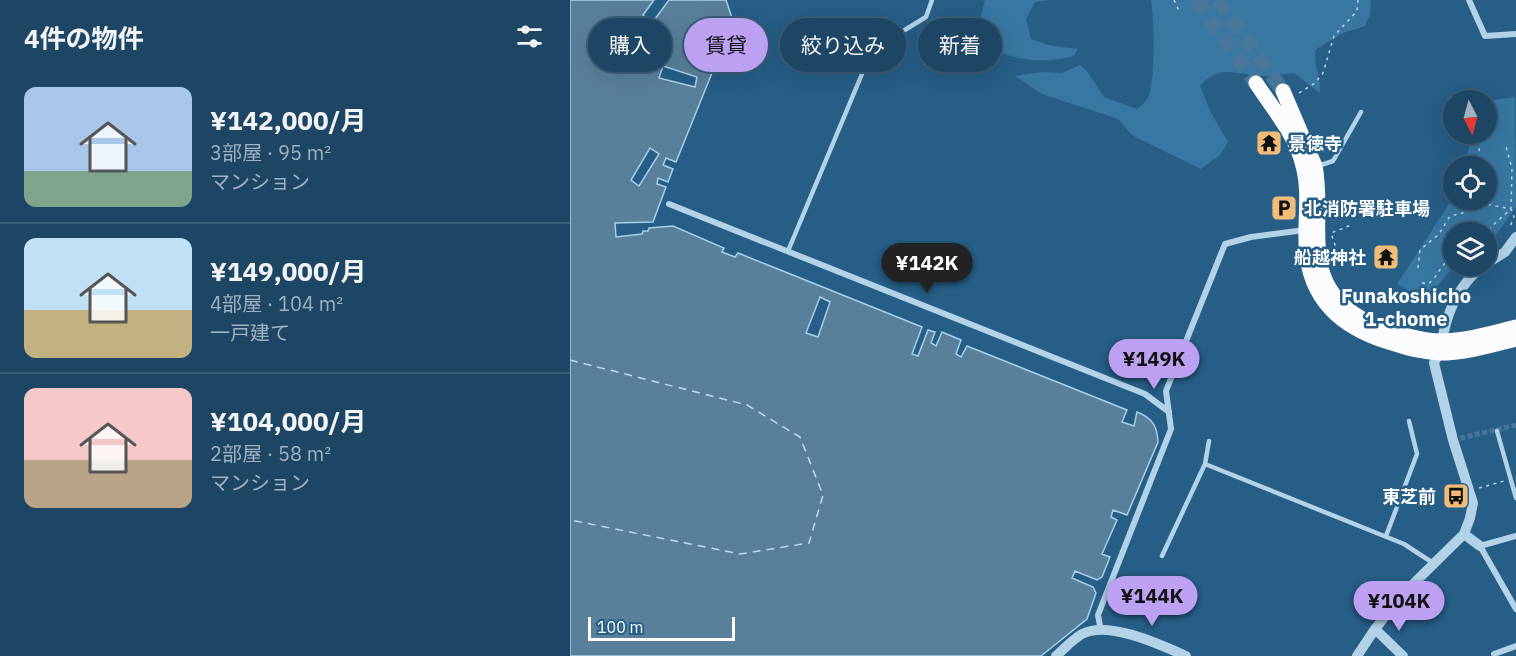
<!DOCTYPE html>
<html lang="ja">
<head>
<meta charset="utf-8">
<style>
	:root { --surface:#1c4664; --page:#29506d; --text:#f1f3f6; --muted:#a0b1bf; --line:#3a5e78; --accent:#bca0f2 }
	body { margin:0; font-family:"IBM Plex Sans","Noto Sans JP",sans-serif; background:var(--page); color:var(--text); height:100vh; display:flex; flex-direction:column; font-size:22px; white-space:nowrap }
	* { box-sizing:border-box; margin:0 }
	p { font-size:20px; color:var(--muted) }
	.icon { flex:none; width:33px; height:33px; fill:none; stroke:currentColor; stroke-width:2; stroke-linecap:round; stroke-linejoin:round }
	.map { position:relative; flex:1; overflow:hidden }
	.drawer { display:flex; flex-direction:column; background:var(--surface); width:570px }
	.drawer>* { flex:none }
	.banner { position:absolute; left:18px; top:18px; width:570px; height:54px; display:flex; gap:12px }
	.needle { width:39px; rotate:174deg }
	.tools { position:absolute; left:873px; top:90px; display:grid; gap:12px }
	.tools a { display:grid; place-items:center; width:54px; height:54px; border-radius:50%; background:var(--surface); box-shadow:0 6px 24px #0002,0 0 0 2px var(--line); font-size:30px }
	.scale { position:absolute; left:18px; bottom:15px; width:147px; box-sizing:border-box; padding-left:6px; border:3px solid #fff; border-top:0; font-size:16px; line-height:21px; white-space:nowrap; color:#fff; -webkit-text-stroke:4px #265e86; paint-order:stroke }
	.price { position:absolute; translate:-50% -51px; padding:0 14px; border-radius:21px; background:var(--accent); color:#111; font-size:20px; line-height:39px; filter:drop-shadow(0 2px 3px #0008) }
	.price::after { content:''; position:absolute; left:50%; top:36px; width:18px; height:14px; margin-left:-9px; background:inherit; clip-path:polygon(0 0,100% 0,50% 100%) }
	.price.on { background:#222; color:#fff }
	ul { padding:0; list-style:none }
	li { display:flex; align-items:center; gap:18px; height:150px; padding:0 24px }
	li+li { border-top:2px solid var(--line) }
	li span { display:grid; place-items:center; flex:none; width:168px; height:120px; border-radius:12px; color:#555 }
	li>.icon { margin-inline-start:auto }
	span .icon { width:72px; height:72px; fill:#fffc; stroke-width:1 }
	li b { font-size:26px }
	h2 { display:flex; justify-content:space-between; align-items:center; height:72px; padding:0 24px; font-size:26px }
	.tag { padding:0 21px; border-radius:27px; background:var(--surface); box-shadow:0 6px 24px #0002,0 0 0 2px var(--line); font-size:21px; line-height:54px }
	.tag.on { background:var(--accent); color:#111 }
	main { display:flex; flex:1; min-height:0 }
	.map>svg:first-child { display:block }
	.green { fill:#3877a2 }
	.water { fill:#59809b; stroke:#a6cfe9; stroke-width:1.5; fill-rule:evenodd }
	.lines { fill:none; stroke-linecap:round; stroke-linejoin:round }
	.ferry { stroke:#bddbef; stroke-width:1.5; stroke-dasharray:8 6; stroke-linecap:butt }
	.pedestrian-tunnel { stroke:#477698; stroke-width:5; stroke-dasharray:5 2.5; stroke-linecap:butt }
	.trunk-tunnel { stroke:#477698; stroke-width:15; stroke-dasharray:15 8; stroke-linecap:butt }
	.path { stroke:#b2d2e8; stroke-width:1.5; stroke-dasharray:3 4.5; stroke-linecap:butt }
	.service { stroke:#b2d2e8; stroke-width:4.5 }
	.minor { stroke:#b2d2e8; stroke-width:6 }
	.tertiary { stroke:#b2d2e8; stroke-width:10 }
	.trunk { stroke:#fafcfe; stroke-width:15 }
	.labels { text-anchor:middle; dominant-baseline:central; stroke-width:5; stroke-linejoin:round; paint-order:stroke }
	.poi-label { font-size:18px; font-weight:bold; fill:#fff; stroke:#265e86; text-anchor:start }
	.neighbourhood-label { font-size:20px; font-weight:bold; fill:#fff; stroke:#265e86 }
</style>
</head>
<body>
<main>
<section class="drawer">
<h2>4件の物件<svg class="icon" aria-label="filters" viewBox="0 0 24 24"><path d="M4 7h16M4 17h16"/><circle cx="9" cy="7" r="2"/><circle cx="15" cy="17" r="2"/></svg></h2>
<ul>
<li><span style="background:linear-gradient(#a9c7e8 70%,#7fa58c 0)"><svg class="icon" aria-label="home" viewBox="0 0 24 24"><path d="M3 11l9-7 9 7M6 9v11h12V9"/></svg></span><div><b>¥142,000/月</b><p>3部屋 · 95 m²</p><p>マンション</p></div></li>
<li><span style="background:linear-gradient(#bfe0f5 60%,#c2b280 0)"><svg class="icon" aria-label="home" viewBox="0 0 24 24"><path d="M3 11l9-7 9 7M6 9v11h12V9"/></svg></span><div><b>¥149,000/月</b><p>4部屋 · 104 m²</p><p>一戸建て</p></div></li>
<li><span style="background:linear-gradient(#f6c9c9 60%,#b9a48a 0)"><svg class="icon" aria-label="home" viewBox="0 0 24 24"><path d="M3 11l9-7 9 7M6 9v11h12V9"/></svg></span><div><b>¥104,000/月</b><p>2部屋 · 58 m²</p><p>マンション</p></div></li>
</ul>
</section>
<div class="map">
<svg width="946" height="656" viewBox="0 0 946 656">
	<rect width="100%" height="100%" fill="#265e86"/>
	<!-- green -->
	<path class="green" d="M415,0h64l-14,2 -9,17 5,20 17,6 30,4 -4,7c-25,7 -54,6 -79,-6 -7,-3 -13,-10 -19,-15z
		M581,0h220l-1,15 -5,11 -22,7 -28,17c-1,15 6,28 5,43l-26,-20c-9,1 -19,3 -28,3 -27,0 -45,-14 -66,10l11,27 17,29 -8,13 -19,14 -68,-33 -15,-17 -76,-25 -27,-18 26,-4 21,1 18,-8 7,6 17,26 33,12c3,-3 8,-6 10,-10 9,-13 7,-81 4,-99z
		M945,97l1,110 -29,40 -1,-15h-32v34l-28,34 -29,-16 54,-83 2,-8 1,7h32v-34h-23l11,-32h12l1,-33z"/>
	<!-- water -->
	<path class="water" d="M0,0h84l-11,15 9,8 17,-23h57l7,21 -57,141 -10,-4 -3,7 10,4 -5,13 -10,-4 -1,6 9,3 -13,35 -38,1 1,14 26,-3 1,-3h5l1,-3 24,-2 51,22 -2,4 13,5 3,-4 184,74 -10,27 6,2 10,-26 7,2 -4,11 5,3 6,-14 19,8 -5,14 5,3 6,-11 160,64 -5,12 12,4 3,-14c15,6 20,13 21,30l-31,73 -14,-5 -2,7 6,3 -15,34 8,3 -8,20 -5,3 -22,-9 -3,7 21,9 3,6 -9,26 -46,37h-471zM93,66l34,11 -2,10 -36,-9zM80,148l9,6 -20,32 -8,-6zM250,297l10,5 -12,35 -12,-4z"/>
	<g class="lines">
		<!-- ferry -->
		<path class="ferry" d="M0,360l177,45 53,32 23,58 -14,48 -69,11 -170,-34"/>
		<!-- pedestrian-tunnel -->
		<path class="pedestrian-tunnel" d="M883,440l63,-15"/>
		<!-- trunk-tunnel -->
		<path class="trunk-tunnel" d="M626,0l60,83
			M648,0l65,91"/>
		<!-- path -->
		<path class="path" d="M604,0l5,11
			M729,93l16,-10 8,-10 11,-37 23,-25 1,-11
			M909,166l1,-2 -1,-16 4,-11
			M875,194l9,3
			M896,200l45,9 3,8 -5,12
			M916,237l5,-10 20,-18 1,-41 -7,-25
			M761,248h5l-5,-15 20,-8
			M848,268l2,-18 19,-16 11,-18c13,-3 18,-2 22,-16
			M852,283l6,1c10,-7 14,-23 26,-27
			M909,488l25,-7"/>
		<!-- service -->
		<path class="service" d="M748,166l15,-5 28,-49
			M218,251l84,-201 54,-33 6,-17
			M927,431l19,67
			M635,464l199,80 29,19
			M816,536l31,-82 -8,-33
			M592,556l43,-92 4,-23"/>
		<!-- minor -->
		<path class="minor" d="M899,0l16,36 31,-2
			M99,204l476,190 24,18
			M946,536l-36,10 36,63
			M531,631l-3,-16 73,-186 -5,-38 59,-147 26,-7 54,-7
			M924,654l22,-8"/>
		<!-- tertiary -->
		<path class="tertiary" d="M916,264l19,-12 11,-15
			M894,534l16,12
			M805,629l28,27
			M486,656c8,-7 17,-17 26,-22 26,-14 79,11 104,22
			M787,656l18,-27 27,-34 62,-61 6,-16 3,-15 -20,-63 -19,-77c6,-11 7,-20 10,-32 6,-26 18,-49 39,-65"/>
		<!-- trunk -->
		<path class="trunk" d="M686,83c17,26 40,52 47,83 8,29 0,61 4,91 7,50 42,74 88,87 14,5 29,8 45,9 26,0 51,-8 76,-14
			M713,91l32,75c7,35 -2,70 7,105 11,38 47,55 82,64 13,3 27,7 40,6 25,-1 48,-8 72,-14"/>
	</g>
	<!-- icons -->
	<defs>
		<symbol id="temple-square" viewBox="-11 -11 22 22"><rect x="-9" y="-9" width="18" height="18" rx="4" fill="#f1bc77" stroke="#265e86"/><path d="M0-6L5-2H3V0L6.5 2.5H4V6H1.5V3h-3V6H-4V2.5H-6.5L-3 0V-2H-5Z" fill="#111"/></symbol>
		<symbol id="parking-square" viewBox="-11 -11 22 22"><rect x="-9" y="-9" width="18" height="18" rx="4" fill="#f1bc77" stroke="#265e86"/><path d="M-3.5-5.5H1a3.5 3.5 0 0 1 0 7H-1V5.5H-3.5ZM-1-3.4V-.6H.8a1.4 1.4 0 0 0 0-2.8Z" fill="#111"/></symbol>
		<symbol id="bus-square" viewBox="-11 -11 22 22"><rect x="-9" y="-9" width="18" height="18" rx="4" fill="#f1bc77" stroke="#265e86"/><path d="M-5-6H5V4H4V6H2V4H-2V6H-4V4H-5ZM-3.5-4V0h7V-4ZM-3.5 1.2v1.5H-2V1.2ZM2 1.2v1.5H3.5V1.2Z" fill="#111"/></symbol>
	</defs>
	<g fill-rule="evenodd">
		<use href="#temple-square" x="684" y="128" width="30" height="30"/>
		<use href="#parking-square" x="699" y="193" width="30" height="30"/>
		<use href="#temple-square" x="801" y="242" width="30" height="30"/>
		<use href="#bus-square" x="871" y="481" width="30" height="30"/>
	</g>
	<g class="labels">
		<!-- poi labels -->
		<g class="poi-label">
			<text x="718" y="143">景徳寺</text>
			<text x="734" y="208">北消防署駐車場</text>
			<text x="796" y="257" text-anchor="end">船越神社</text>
			<text x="866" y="496" text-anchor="end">東芝前</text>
		</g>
		<!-- neighbourhood labels -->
		<g class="neighbourhood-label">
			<text x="836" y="295">Funakoshicho<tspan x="836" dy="23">1-chome</tspan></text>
		</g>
	</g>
</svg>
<div class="tools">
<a><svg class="needle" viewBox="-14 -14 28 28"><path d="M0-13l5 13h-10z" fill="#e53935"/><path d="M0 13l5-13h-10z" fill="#a0b1bf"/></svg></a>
<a><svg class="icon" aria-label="locate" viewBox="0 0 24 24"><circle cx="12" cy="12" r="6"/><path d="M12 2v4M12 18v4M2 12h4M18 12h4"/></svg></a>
<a><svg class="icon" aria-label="layers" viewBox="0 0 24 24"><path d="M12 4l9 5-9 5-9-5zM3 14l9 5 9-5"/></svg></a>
</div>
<div class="scale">100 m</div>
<b class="price on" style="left:357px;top:294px">¥142K</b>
<b class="price" style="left:584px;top:390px">¥149K</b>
<b class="price" style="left:582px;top:627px">¥144K</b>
<b class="price" style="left:829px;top:632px">¥104K</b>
<div class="banner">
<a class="tag">購入</a>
<a class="tag on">賃貸</a>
<a class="tag">絞り込み</a>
<a class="tag">新着</a>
</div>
</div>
</main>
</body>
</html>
